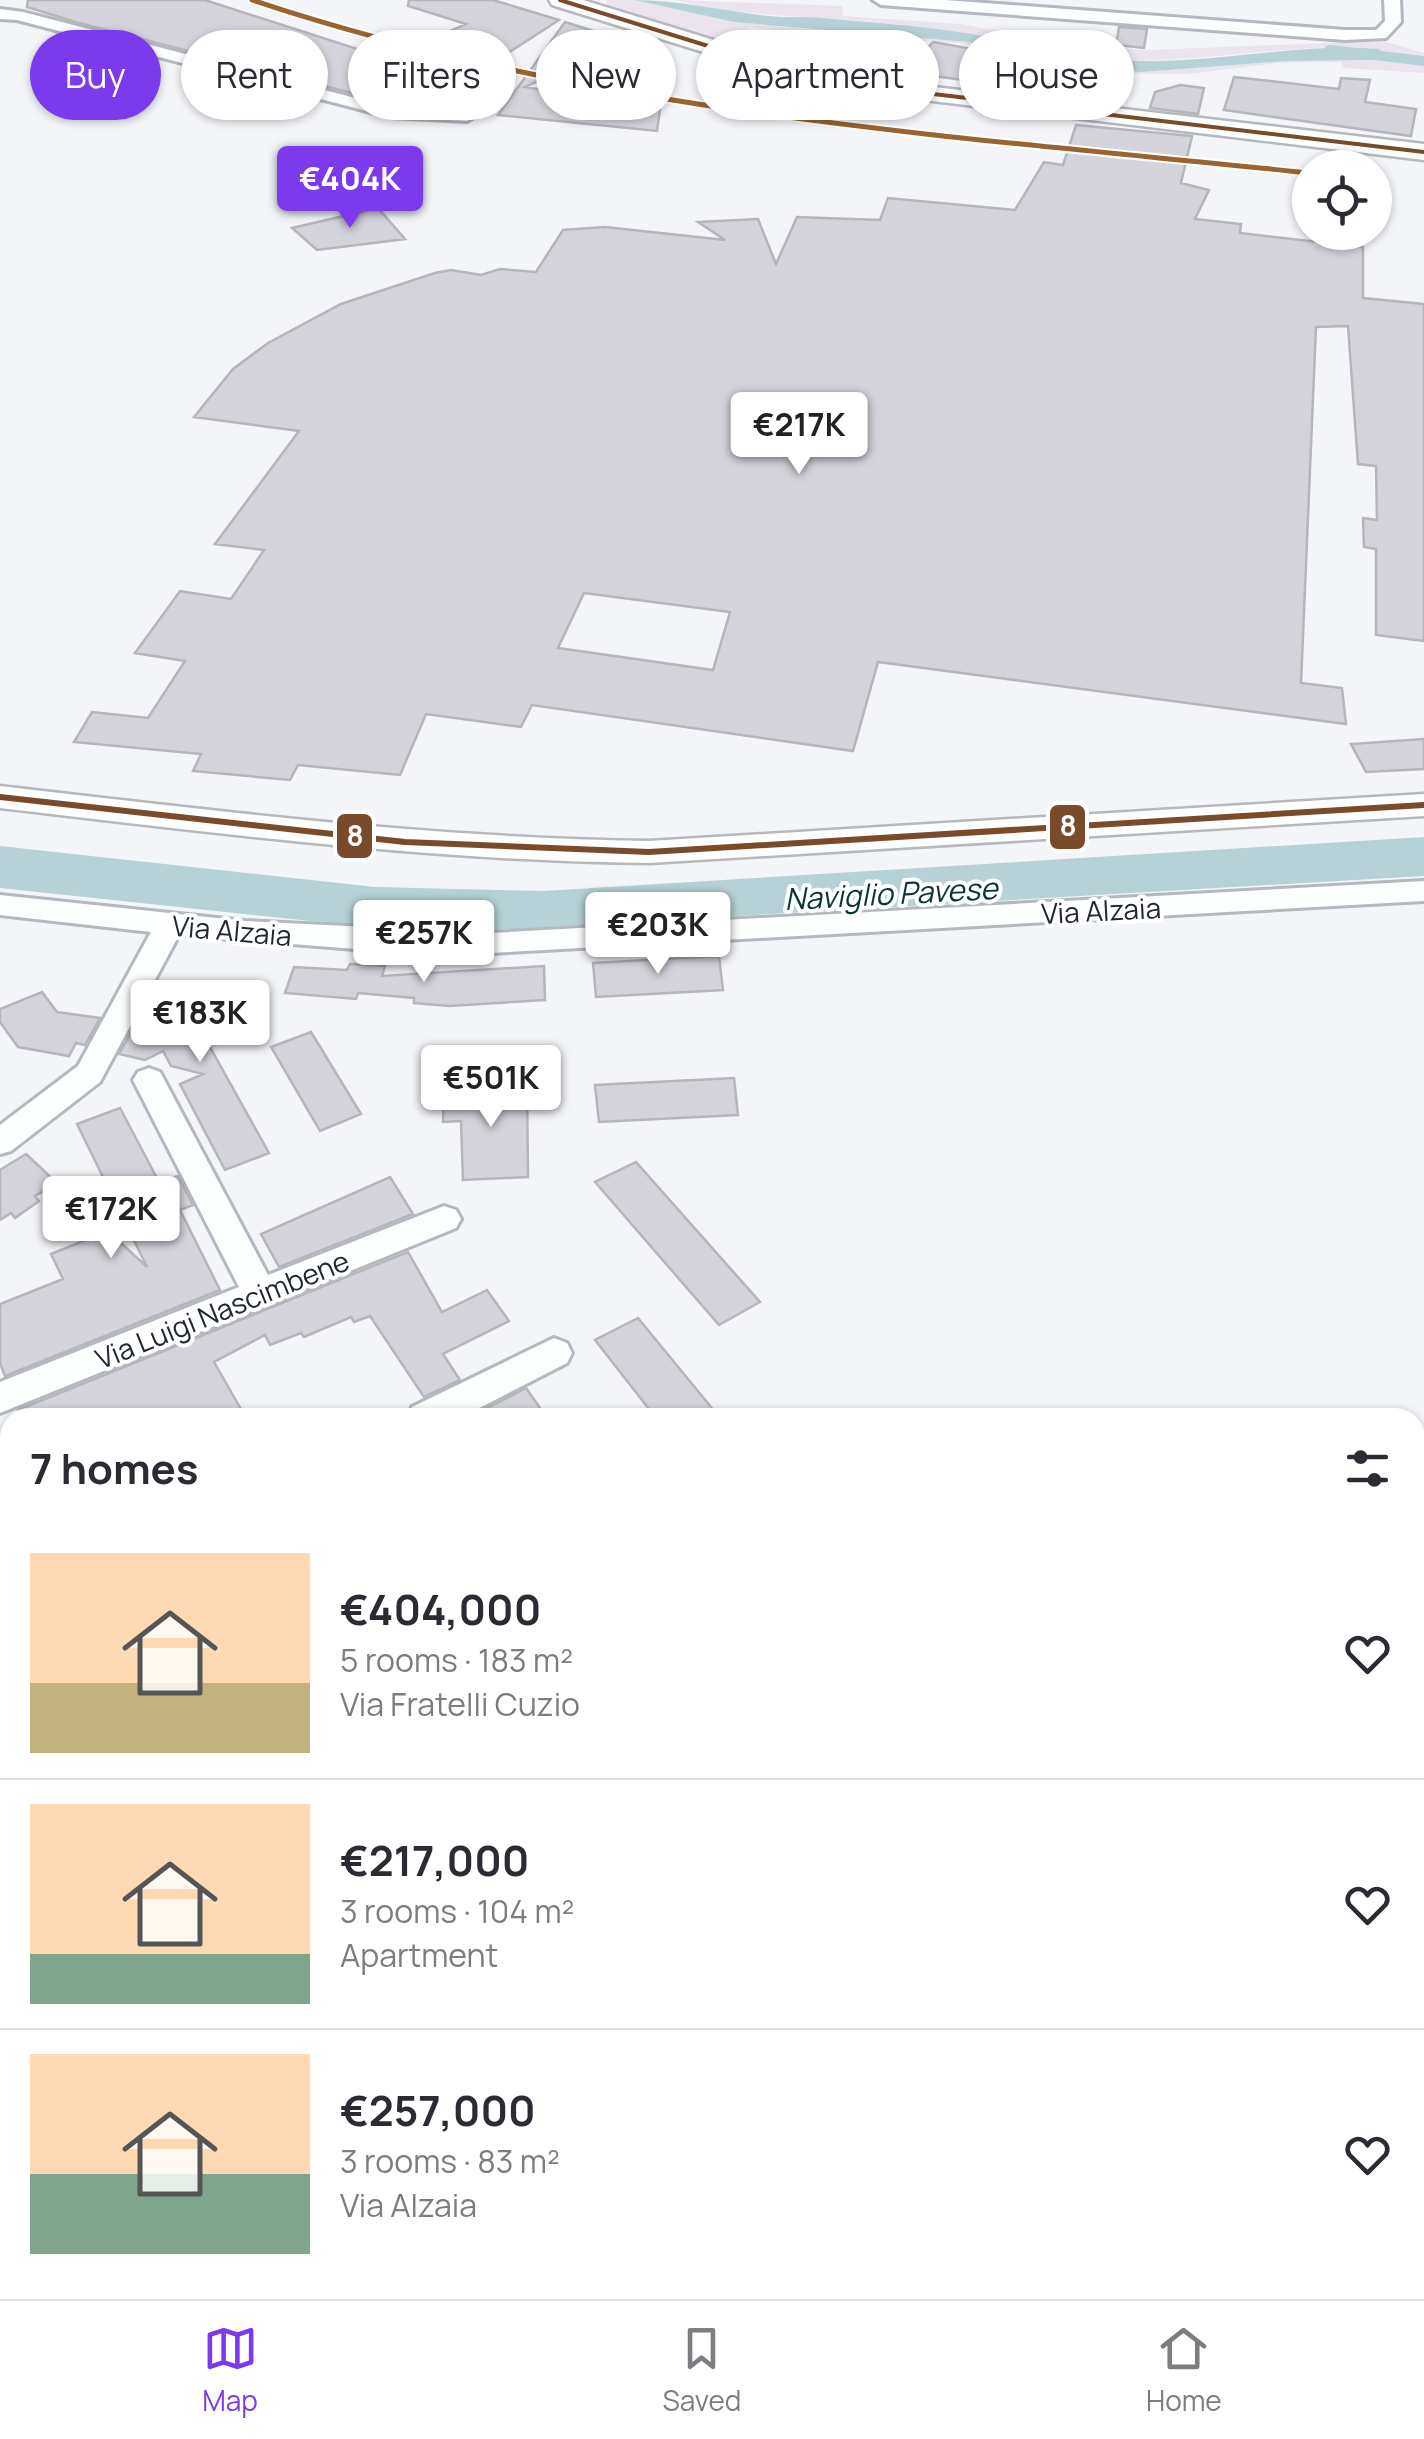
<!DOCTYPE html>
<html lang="en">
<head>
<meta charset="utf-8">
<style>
	:root { --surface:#fff; --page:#f7f7f7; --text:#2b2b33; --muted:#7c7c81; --line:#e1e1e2; --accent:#7c3aed }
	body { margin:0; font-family:Manrope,sans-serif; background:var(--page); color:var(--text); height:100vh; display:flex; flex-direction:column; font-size:38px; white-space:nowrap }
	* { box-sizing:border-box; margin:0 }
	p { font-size:32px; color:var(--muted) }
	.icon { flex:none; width:55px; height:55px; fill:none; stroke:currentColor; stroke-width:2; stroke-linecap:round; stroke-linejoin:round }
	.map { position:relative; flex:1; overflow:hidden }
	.panel { position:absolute; left:0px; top:1408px; width:1425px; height:892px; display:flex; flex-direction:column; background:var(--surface); border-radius:30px 30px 0 0; box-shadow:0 2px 8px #0004 }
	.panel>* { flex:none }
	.top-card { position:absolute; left:30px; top:30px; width:1365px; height:90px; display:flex; gap:20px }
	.tools { position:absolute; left:1292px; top:150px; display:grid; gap:20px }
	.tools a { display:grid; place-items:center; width:100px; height:100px; border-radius:50%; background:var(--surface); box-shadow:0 2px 8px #0004; font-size:50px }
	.price { position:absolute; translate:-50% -85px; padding:0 22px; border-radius:10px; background:#fff; color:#222; font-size:32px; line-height:65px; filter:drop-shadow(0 2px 5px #0008) }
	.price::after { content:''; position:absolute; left:50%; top:60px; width:30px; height:22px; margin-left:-15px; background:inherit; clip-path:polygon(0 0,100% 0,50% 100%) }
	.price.active { background:var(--accent); color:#fff }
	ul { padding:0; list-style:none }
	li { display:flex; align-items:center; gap:30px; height:250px; padding:0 30px }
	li+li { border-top:2px solid var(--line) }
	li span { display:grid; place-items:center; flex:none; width:280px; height:200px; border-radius:0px; color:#555 }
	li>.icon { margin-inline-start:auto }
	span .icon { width:120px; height:120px; fill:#fffc; stroke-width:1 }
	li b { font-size:42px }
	h2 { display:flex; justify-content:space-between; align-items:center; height:120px; padding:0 30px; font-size:42px }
	.pill { padding:0 35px; border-radius:45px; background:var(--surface); box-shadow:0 2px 8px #0004; font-size:35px; line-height:90px }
	.pill.active { background:var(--accent); color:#fff }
	.dock { display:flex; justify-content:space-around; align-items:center; height:140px; border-top:2px solid var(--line); background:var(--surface); font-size:28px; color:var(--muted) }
	.dock a { display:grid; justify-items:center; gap:5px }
	.dock .active { color:var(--accent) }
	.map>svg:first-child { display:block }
	.green { fill:#ebe3ed }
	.water { fill:#b7d2d6 }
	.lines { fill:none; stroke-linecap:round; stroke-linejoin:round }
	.stream { stroke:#b7d2d6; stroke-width:14 }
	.canal { fill:#b7d2d6; fill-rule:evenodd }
	.building { fill:#d5d4dc; stroke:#b5b5bc; stroke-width:2.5; fill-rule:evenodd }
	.minor-casing { stroke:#b4b8bf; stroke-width:6 }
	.tertiary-casing { stroke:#b4b8bf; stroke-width:5 }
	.secondary-casing { stroke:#b4b8bf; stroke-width:5 }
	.minor { fill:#fdfefe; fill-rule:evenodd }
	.tertiary { fill:#fdfefe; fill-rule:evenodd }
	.secondary { fill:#fdfefe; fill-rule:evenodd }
	.bus-1-far1-casing { stroke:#fff; stroke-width:8 }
	.bus-1-casing { stroke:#fff; stroke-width:12 }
	.bus-1-far1 { stroke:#7a4b2a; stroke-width:4 }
	.bus-1 { stroke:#7a4b2a; stroke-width:6 }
	.rail-1-casing { stroke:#fff; stroke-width:9 }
	.rail-1 { stroke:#99642e; stroke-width:5 }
	.labels { text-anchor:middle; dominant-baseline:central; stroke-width:8; stroke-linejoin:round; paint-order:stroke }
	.street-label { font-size:28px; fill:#222833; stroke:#fff }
	.water-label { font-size:30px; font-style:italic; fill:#0c3337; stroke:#fff }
	.line-badge { stroke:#fff; stroke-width:4 }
	.badge-label { font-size:28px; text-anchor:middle; font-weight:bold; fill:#fff }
</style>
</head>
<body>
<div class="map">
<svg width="1424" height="2299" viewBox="0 0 1424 2299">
	<rect width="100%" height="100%" fill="#f3f5f9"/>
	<!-- green -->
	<path class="green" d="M606,0h28l100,22 234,20 139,28 35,2 144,-11 86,-1 6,-11c-84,-7 -165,13 -250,11 -73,-2 -145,-25 -218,-34 -78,-11 -157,-6 -234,-26l166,6 1,10 117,8 104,18 79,8 240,-9 41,12v20l-81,-5 -2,-6 -62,1 -91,11 -87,-1 -65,-10 -76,-20 -71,-4 -23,4 -116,-16 -23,15 -119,-37z"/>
	<!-- water -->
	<path class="water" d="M634,0c46,0 89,11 135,16 17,2 35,0 53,2 45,4 91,7 136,14 55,8 108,23 165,28 87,6 170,-18 257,-11l-7,11 -87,1 -144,11 -35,-2 -139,-28 -234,-20z
		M1424,837v39l-926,54h-104l-394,-42v-42l375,41 169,4z"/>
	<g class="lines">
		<!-- stream -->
		<path class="stream" d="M1415,2102l9,-8
			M1415,2220l9,7"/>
		<!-- canal -->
		<path class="canal" d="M1331,45l93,11v10l-99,-12v-8z"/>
	</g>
	<!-- building -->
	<path class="building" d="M28,0h177l183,59 78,-35 -58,-18 1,-6h84l66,20 -131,85 -37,-2 -312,-80 -52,-16z
		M565,22l60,19 -100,46 135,23 -3,21 -159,-16z
		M1119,27l28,2 -3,19 -28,-3z
		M933,42l45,8 -2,2 24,5 -23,25 -72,-10z
		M1234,77l105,12 2,-11 29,2 -5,22 51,7 -5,27 -187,-26z
		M1180,85l24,3 -6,26 -48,-6 5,-16z
		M1076,125l116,11 -11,47 28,7 -14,29 46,5 -1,9 123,14v51l61,6v337l-48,-6v-86l-12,-2 -1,-29 14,2 -1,-54 -18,-2 -10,-138 -32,1 -15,356 41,5 4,36 -468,-62 -25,89 -321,-46 -11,22 -95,-13 -26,61 -102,-10 -8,15 -97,-9 8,-17 -127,-12 18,-30 56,6 37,-57 -50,-8 45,-62 51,8 33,-49 -49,-6 84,-113 -105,-14 39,-48 35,-26 73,-39 94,-31 16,-3 30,5 19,-6 36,3 27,-42 42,-3 120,13 -27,-18 60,-3 18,45 21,-47 83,3 8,-22 127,12 29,-48 19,3zM584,593l146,19 -17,58 -155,-22z
		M378,208l27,31 -88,11 -25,-22z
		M1424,739v30l-58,3 -15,-28z
		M719,956l4,34 -127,7 -3,-34z
		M350,964l35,2 -3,10 162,-10 1,34 -96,6 -35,-3v-5l-56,-5 -2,6 -71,-6 9,-26 53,3z
		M163,985l102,14 -64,32 68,122 -44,17 -45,-86 23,-10 -32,-8 -8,-15 -18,9 -26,-6 17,-30 6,1z
		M42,992l15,20 43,6 -15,27 -9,-2 -7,13 -51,-9 -18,-25v-13z
		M311,1032l50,82 -41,17 -49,-84z
		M734,1078l4,37 -139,7 -4,-37z
		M527,1086l1,91 -65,3 -2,-59 -18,1 1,-33z
		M120,1108l39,74 19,-6 15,29 -13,5 40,80 -215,86 -5,-13v-59l63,-25 -12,-25 57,-23 39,36 -70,-143z
		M26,1154l31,29 -22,13 4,5 -24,17 -4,-5 -11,7v-50z
		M636,1162l124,140 -41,23 -124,-143z
		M390,1177l23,37 -134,53 -18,-33z
		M408,1252l34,60 45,-22 22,31 -66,33 17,26 -36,17 -54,-81 -16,6 -3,-5 -47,20 -3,-4 -31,12 -5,-10 -51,27 32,56h-224l-4,-8z
		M638,1318l82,100h-64l-61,-78z
		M526,1388l21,30h-78z"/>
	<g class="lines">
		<defs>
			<path id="minor" d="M873,0h72l400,30h31l9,-9 -1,-21h16l1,22 -15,16 -41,2 -464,-35z
				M0,9l23,3 367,95 77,4 9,5 -9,5 -77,-4 -373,-97 -17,-1z
				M1424,881v20l-933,52 -123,-3 -189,-15 -79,147 -89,69 -11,3v-29l78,-59 73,-134 -151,-17v-20l245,26 246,12z
				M149,1068l11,4 108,203 176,-69 12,4 5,9 -5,9 -456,185v-31l239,-95 -106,-207 5,-8z
				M554,1338l13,5 5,10 -5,10 -107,55h-53l5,-11z
				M10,1682v41l-10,4v-41z
				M10,2054v50l-10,4v-50z
				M769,2290h53l-3,9h-54z"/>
			<path id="tertiary" d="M0,786c216,25 431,52 649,55l775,-47v22l-775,47c-218,-2 -433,-30 -649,-55z
				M0,1614l10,4v52l-10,-3z
				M503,2290h63l4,9h-63z"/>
			<path id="secondary" d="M549,0h34l173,53 118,27 550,64v16l-550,-66 -132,-30 -190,-59z"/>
		</defs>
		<!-- minor casing -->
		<use href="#minor" class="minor-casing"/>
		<!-- tertiary casing -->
		<use href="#tertiary" class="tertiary-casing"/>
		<!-- secondary casing -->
		<use href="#secondary" class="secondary-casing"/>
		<!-- minor -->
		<use href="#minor" class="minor"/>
		<!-- tertiary -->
		<use href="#tertiary" class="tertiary"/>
		<!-- secondary -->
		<use href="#secondary" class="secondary"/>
		<defs>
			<path id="bus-1-far1" d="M560,0l190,59 124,28 550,65"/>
			<path id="bus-1" d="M0,797l405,45 244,10 775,-47"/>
		</defs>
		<!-- bus-1-far1 casing -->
		<use href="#bus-1-far1" class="bus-1-far1-casing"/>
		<!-- bus-1 casing -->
		<use href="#bus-1" class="bus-1-casing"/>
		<!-- bus-1-far1 -->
		<use href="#bus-1-far1" class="bus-1-far1"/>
		<!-- bus-1 -->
		<use href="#bus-1" class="bus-1"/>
		<defs>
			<path id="rail-1" d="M252,0c340,114 703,136 1058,173"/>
		</defs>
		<!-- rail-1 casing -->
		<use href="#rail-1" class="rail-1-casing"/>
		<!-- rail-1 -->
		<use href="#rail-1" class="rail-1"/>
	</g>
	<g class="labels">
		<!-- street labels -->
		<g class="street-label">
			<text transform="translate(1101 910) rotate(-3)">Via Alzaia</text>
			<text transform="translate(232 930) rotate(5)">Via Alzaia</text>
			<text transform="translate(222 1309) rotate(-22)">Via Luigi Nascimbene</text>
		</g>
		<!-- water labels -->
		<g class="water-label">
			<text transform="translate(891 893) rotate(-3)">Naviglio Pavese</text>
		</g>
	</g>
	<g class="line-badge">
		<rect x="1048" y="803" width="39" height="48" rx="10" fill="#7a4b2a"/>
		<rect x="335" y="812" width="39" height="48" rx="10" fill="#7a4b2a"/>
	</g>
	<g class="badge-label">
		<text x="1068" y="836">8</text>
		<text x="355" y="846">8</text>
	</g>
</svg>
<div class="tools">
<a><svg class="icon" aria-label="locate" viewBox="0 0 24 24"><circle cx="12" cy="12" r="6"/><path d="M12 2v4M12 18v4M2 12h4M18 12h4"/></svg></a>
</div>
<b class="price active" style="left:350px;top:231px">€404K</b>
<b class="price" style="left:799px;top:477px">€217K</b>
<b class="price" style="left:658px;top:977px">€203K</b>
<b class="price" style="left:424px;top:985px">€257K</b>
<b class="price" style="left:200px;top:1065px">€183K</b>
<b class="price" style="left:491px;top:1130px">€501K</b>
<b class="price" style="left:111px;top:1261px">€172K</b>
<div class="top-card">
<a class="pill active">Buy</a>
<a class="pill">Rent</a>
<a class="pill">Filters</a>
<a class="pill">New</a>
<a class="pill">Apartment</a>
<a class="pill">House</a>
</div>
<section class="panel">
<h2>7 homes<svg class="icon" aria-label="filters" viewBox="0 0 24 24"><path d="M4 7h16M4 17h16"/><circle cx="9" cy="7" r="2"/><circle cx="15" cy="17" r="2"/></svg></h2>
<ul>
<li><span style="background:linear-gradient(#ffd9b3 65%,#c2b280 0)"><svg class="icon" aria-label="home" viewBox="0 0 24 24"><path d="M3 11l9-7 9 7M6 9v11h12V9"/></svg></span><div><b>€404,000</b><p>5 rooms · 183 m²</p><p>Via Fratelli Cuzio</p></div><svg class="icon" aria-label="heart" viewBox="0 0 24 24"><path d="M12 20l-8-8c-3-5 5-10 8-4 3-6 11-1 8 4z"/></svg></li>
<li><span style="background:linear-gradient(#ffd9b3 75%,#7fa58c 0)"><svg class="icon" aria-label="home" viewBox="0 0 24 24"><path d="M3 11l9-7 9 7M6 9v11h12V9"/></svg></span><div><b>€217,000</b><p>3 rooms · 104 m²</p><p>Apartment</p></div><svg class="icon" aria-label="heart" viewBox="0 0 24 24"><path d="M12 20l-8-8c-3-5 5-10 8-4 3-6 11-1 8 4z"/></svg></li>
<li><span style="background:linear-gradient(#ffd9b3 60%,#7fa58c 0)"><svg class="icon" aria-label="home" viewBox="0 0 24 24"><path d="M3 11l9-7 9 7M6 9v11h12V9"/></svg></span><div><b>€257,000</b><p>3 rooms · 83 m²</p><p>Via Alzaia</p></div><svg class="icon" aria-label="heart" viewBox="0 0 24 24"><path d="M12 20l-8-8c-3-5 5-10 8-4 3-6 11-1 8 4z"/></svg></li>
</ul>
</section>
</div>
<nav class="dock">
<a class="active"><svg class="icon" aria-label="map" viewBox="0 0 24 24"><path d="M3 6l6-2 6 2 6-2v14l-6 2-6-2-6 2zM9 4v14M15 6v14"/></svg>Map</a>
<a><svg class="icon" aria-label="saved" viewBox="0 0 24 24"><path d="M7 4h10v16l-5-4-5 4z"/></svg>Saved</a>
<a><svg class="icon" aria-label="home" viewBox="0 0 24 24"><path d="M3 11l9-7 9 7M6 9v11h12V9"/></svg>Home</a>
</nav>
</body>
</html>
